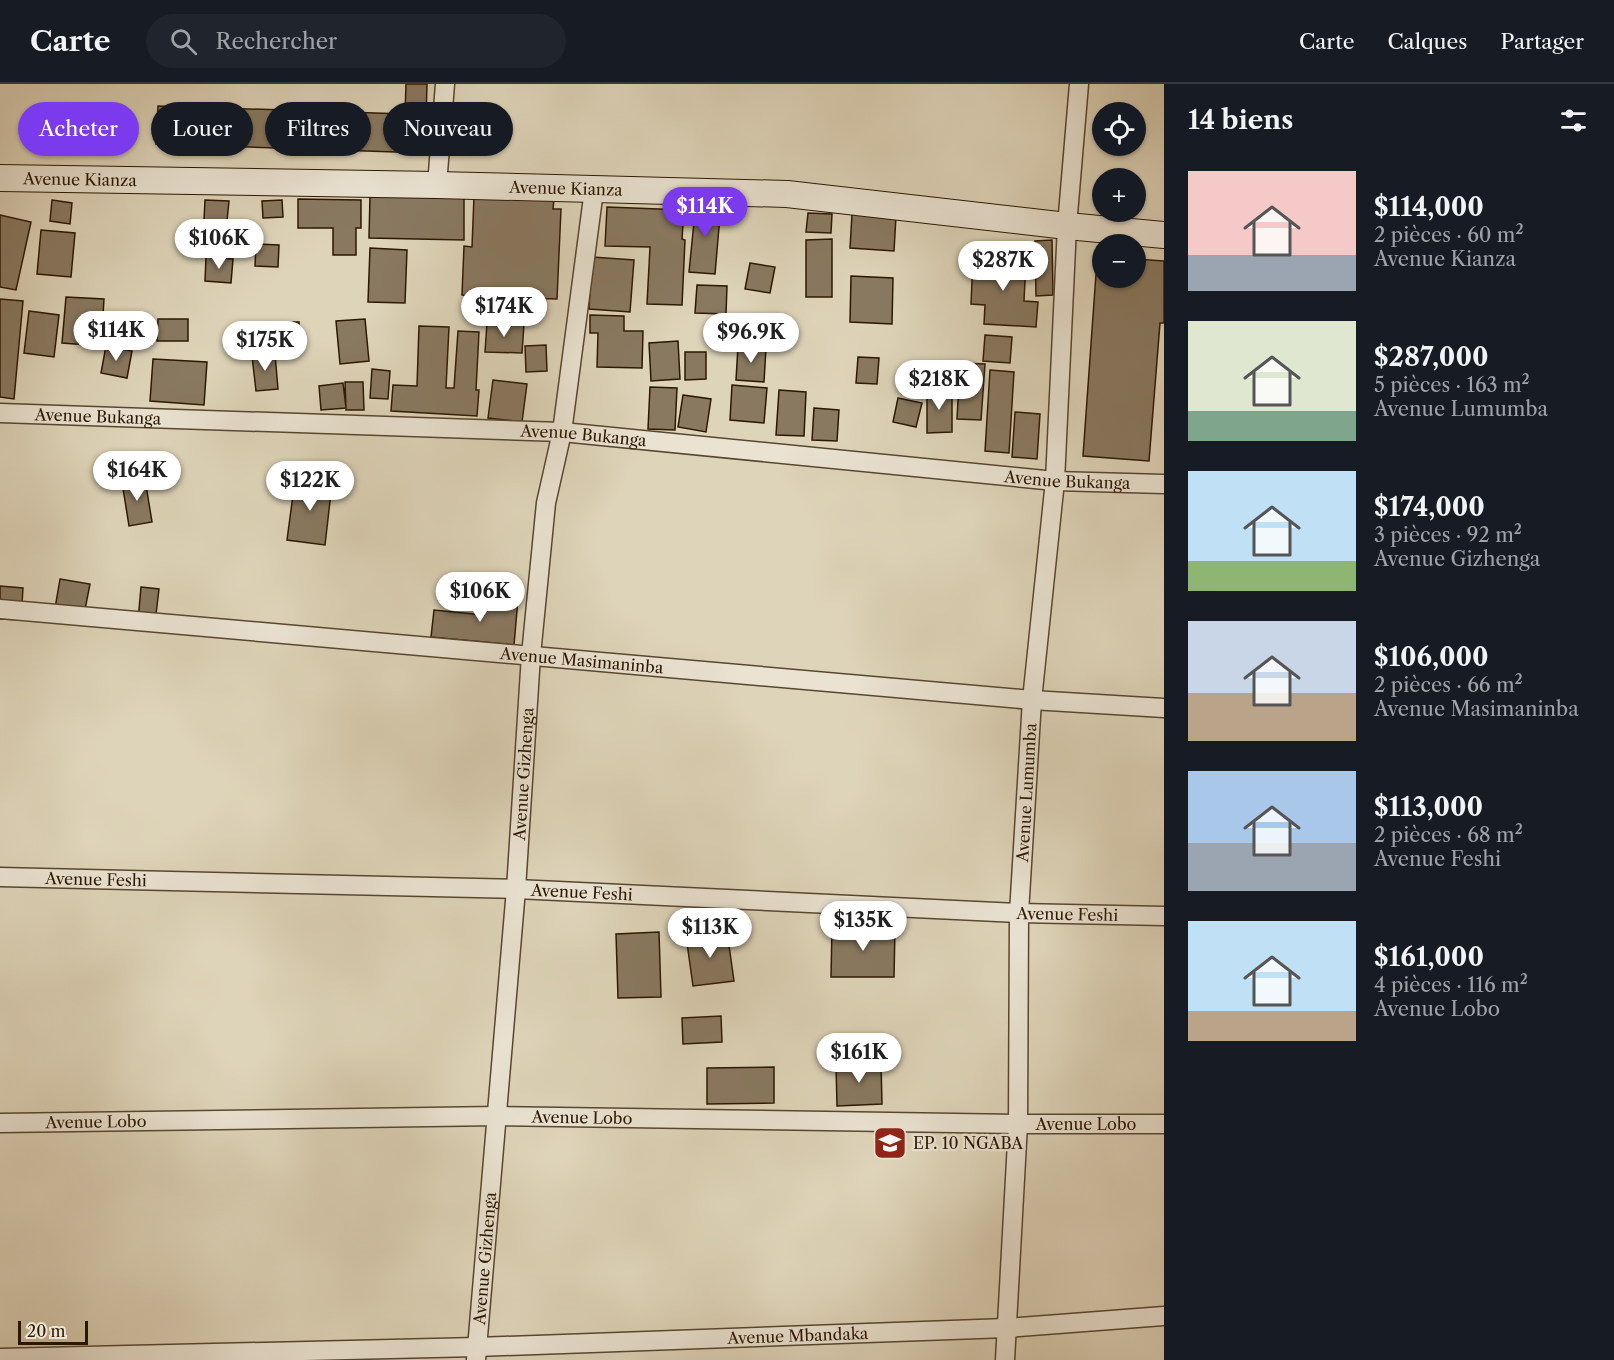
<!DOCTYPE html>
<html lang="fr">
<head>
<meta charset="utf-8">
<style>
	:root { --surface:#171b24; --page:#20242c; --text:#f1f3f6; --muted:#9ea1a6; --line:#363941; --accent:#7c3aed }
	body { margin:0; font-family:"Libre Caslon Text",serif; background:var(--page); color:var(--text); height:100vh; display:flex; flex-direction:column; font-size:22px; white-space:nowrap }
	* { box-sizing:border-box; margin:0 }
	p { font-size:20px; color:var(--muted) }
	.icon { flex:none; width:33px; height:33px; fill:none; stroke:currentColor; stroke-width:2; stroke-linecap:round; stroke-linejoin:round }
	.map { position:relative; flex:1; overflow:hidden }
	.sheet { display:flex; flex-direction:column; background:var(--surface); width:450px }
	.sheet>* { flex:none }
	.guide { position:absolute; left:18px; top:18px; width:570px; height:54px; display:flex; gap:12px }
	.controls { position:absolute; left:1092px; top:18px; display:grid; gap:12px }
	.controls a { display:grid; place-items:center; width:54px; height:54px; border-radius:50%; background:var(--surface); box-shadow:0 2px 4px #0004; font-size:30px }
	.scale { position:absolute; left:18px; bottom:15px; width:70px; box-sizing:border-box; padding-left:6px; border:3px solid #2c1702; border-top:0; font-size:16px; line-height:21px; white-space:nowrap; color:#2c1702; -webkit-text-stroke:4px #eae3d2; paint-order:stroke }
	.price { position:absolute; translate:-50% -51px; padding:0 14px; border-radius:21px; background:#fff; color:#222; font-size:20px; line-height:39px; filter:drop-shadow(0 2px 3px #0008) }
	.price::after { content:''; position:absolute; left:50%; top:36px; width:18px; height:14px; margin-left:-9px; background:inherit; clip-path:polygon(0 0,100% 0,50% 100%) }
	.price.active { background:var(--accent); color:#fff }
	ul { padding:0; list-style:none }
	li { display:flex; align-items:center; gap:18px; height:150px; padding:0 24px }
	li span { display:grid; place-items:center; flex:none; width:168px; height:120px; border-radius:0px; color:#555 }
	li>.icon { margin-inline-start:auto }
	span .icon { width:72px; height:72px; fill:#fffc; stroke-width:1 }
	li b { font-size:26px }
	h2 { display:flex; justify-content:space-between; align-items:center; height:72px; padding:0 24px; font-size:26px }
	.chip { padding:0 21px; border-radius:27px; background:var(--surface); box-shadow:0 2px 4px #0004; font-size:21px; line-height:54px }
	.chip.active { background:var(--accent); color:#fff }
	header { display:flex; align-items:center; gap:36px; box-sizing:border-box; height:84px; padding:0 30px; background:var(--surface); border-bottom:2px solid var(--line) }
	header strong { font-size:28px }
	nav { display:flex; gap:33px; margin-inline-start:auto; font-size:21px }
	.search { width:420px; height:54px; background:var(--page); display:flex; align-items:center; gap:15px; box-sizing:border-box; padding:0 21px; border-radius:33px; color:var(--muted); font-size:22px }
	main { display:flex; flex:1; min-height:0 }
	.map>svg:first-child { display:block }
	.building { fill:#897961; stroke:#2c1702; stroke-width:1.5 }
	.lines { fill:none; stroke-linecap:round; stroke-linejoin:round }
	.street-casing { stroke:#584630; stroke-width:21 }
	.secondary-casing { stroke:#2c1702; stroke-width:28 }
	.street { stroke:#eae3d2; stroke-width:18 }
	.secondary { stroke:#eae3d2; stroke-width:26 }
	.labels { text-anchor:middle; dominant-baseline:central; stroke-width:4.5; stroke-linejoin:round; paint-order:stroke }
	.street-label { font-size:16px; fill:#2c1702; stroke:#eae3d2 }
	.poi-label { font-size:16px; fill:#2c1702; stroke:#eae3d2; text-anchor:start }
</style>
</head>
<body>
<header>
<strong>Carte</strong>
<div class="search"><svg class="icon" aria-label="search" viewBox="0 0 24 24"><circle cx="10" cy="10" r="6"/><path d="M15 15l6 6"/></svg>Rechercher</div>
<nav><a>Carte</a><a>Calques</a><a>Partager</a></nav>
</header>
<main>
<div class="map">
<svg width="1164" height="1276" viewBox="0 0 1164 1276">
	<rect width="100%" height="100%" fill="#ded4b9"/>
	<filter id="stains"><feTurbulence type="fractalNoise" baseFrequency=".00333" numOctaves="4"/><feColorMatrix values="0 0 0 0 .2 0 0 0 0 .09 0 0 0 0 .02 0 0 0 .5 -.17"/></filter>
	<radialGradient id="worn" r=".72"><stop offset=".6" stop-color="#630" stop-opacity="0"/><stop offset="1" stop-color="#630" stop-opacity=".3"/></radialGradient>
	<!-- building -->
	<path class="building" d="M406,0h21l-2,69 -269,-9 2,-38 247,8z
		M370,112l94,2v42l-95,-2z
		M474,112l80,3 -1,10h8l-4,90 -85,-2 -10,-2 2,-49 8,1z
		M298,115l63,1v28h-5v27h-23v-27h-35z
		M52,116l20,3 -2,21 -20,-3z
		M205,116l24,1 -2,20 -23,-1z
		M282,116l1,17 -20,1 -1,-17z
		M696,118l25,2 -6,70 -26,-2z
		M607,123l77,3 -2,29 3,1 -3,65 -35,-1 3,-57 -45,-1z
		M808,129l24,1 -1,19 -25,-1z
		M852,130l44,2 -2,35 -44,-3z
		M0,131l31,7 -15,68 -16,-3z
		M41,146l34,3 -4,44 -34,-3z
		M832,155v58h-26v-57z
		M1052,156l1,55 -17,1 -1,-55z
		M256,160l23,1 -1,22 -23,-1z
		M370,164l37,2 -2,53 -37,-1z
		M1099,172h3v22h34v-19l28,2v62h-4l-11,138 -66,-5 14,-196h1z
		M206,173l27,2 -2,24 -26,-2z
		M592,173l42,3 -4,52 -41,-3z
		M973,174l53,2 -2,41 14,1 -2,25 -52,-3 1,-19 -14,-1z
		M750,179l25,4 -5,26 -25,-4z
		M851,192l42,2 -1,46 -42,-2z
		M697,201l30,1 -1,28 -31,-1z
		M66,213l38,2 -3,47 -39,-3z
		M0,215l23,2 -9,98 -14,-2z
		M29,227l30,4 -5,42 -30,-4z
		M590,231l34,1v15h19l-1,37 -45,-1 1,-34h-8z
		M158,235h30v22h-31z
		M365,235l4,42 -29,3 -4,-43z
		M724,235h33v21l-33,1z
		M277,238h22l1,27h-22z
		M487,239l37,1 -2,29 -37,-1z
		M419,242l30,1 -3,61h8l4,-57 21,1 -3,58h3l-2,26 -86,-5 2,-26 24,1z
		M985,251l27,2 -2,26 -27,-2z
		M678,257l2,38 -29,2 -2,-38z
		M546,261l1,26 -21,1 -1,-26z
		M106,262l26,5 -5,27 -26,-5z
		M738,262l28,2 -2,34 -28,-2z
		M685,268h21v27l-21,1z
		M275,270l3,35 -22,2 -4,-35z
		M858,273l21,1 -2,26 -21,-1z
		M153,275l54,3 -3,43 -54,-4z
		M960,279l25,1 -4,56 -24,-1z
		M372,285l18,2 -2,28 -18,-1z
		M990,286l24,2 -5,81 -24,-2z
		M493,296l34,4 -5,38 -34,-4z
		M345,298h18l1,28h-18z
		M343,299l3,25 -25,2 -2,-24z
		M732,301l35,3 -3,35 -34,-3z
		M650,303l27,1 -2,42 -27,-1z
		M927,305h25v43l-25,1z
		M779,306l27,2 -2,44 -28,-1z
		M683,311l28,4 -5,33 -28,-5z
		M898,314l24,5 -6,24 -23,-5z
		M814,324l25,2 -2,31 -25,-1z
		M1015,328l25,2 -3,45 -25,-2z
		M145,395l7,43 -23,4 -7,-44z
		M295,396l37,4 -7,61 -38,-5z
		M60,495l30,5 -8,41 -29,-5z
		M0,502l23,2 -2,32 -21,-1z
		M141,503l18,2 -4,34 -17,-2z
		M486,512l32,3 -4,46 -83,-8 3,-27 50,5z
		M832,844h63l-1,49h-63z
		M727,847l7,50 -41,5 -7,-50z
		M659,848l2,65 -43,1 -2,-64z
		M721,932l1,26 -39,2 -1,-26z
		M881,979l1,41 -45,2 -1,-41z
		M774,983v36l-67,1v-36z"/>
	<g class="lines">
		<defs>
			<g id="street">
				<path d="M437,101l8,-101"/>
				<path id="s1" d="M0,329l562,19 493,49 109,3"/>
				<path id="s2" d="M0,525l1032,91 132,8"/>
				<path id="s3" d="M0,793l516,12 503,24 145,3"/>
				<path id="s4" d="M0,1039l498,-7 520,8h146"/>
				<path id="s5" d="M0,1274l477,-11 530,-19 157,-12"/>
				<path id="s6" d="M476,1276l40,-471 15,-234 15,-152 16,-71 32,-242"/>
				<path id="s7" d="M1005,1276l13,-236 1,-211 13,-213 23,-219 12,-255 12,-142"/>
			</g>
			<g id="secondary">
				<path id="s8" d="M0,94l437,7 350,9 280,32 97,9"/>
			</g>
		</defs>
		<!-- street casing -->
		<use href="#street" class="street-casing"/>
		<!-- secondary casing -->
		<use href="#secondary" class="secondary-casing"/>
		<!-- street -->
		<use href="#street" class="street"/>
		<!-- secondary -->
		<use href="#secondary" class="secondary"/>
	</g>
	<!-- icons -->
	<defs>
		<symbol id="school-square" viewBox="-11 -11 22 22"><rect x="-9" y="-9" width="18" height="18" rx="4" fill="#8f2418" stroke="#eae3d2"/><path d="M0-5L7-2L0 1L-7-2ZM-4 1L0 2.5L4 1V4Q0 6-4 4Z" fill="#fff"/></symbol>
	</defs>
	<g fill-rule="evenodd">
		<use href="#school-square" x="871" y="1040" width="38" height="38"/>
	</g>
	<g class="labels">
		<!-- street labels -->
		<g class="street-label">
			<text stroke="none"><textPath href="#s8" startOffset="80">Avenue Kianza</textPath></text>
			<text stroke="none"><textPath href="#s8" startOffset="566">Avenue Kianza</textPath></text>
			<text stroke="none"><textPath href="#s1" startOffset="98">Avenue Bukanga</textPath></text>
			<text stroke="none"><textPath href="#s1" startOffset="584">Avenue Bukanga</textPath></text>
			<text stroke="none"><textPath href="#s1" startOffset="1070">Avenue Bukanga</textPath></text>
			<text stroke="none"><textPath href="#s2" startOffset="584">Avenue Masimaninba</textPath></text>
			<text stroke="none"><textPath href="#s6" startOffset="588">Avenue Gizhenga</textPath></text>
			<text stroke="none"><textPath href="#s7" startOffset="568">Avenue Lumumba</textPath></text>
			<text stroke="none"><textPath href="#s3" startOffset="96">Avenue Feshi</textPath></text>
			<text stroke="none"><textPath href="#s3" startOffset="582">Avenue Feshi</textPath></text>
			<text stroke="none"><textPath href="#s3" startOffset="1068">Avenue Feshi</textPath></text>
			<text stroke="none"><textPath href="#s4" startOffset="582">Avenue Lobo</textPath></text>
			<text stroke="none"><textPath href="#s4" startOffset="96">Avenue Lobo</textPath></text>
			<text stroke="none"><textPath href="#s4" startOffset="1086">Avenue Lobo</textPath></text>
			<text stroke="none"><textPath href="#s6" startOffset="102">Avenue Gizhenga</textPath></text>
			<text stroke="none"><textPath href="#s5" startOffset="798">Avenue Mbandaka</textPath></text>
		</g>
		<!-- poi labels -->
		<g class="poi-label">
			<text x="913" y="1059">EP. 10 NGABA</text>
		</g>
	</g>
	<rect width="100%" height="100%" filter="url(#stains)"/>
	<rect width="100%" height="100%" fill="url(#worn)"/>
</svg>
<div class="controls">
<a><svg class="icon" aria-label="locate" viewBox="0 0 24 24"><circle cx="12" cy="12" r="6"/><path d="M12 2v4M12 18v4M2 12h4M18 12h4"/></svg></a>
<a>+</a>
<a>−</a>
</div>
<div class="scale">20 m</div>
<b class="price active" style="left:705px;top:154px">$114K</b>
<b class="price" style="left:219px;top:186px">$106K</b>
<b class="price" style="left:1003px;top:208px">$287K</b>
<b class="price" style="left:504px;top:254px">$174K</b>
<b class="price" style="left:116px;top:278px">$114K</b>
<b class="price" style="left:751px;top:280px">$96.9K</b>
<b class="price" style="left:265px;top:288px">$175K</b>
<b class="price" style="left:939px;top:327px">$218K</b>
<b class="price" style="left:137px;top:418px">$164K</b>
<b class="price" style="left:310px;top:428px">$122K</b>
<b class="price" style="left:480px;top:539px">$106K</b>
<b class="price" style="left:863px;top:868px">$135K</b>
<b class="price" style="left:710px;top:875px">$113K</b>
<b class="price" style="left:859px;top:1000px">$161K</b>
<div class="guide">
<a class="chip active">Acheter</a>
<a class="chip">Louer</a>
<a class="chip">Filtres</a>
<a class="chip">Nouveau</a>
</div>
</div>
<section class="sheet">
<h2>14 biens<svg class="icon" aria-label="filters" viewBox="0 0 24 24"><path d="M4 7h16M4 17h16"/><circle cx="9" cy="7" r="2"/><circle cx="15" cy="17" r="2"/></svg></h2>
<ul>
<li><span style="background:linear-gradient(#f6c9c9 70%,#9aa5b1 0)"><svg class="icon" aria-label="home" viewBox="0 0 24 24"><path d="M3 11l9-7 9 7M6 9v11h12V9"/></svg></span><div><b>$114,000</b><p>2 pièces · 60 m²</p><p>Avenue Kianza</p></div></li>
<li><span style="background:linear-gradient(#dfe7d0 75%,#7fa58c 0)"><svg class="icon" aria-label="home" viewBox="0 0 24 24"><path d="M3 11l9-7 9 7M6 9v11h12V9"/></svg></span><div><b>$287,000</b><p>5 pièces · 163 m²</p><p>Avenue Lumumba</p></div></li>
<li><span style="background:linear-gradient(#bfe0f5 75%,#8fb573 0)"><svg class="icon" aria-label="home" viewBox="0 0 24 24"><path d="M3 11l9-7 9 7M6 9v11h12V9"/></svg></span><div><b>$174,000</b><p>3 pièces · 92 m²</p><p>Avenue Gizhenga</p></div></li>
<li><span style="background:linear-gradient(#c9d6e8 60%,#b9a48a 0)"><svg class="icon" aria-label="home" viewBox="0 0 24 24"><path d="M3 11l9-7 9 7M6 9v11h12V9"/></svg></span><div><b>$106,000</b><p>2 pièces · 66 m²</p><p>Avenue Masimaninba</p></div></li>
<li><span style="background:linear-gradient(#a9c7e8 60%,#9aa5b1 0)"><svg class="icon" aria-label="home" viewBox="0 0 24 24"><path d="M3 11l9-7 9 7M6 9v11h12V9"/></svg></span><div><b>$113,000</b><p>2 pièces · 68 m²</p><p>Avenue Feshi</p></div></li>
<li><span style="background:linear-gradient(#bfe0f5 75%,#b9a48a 0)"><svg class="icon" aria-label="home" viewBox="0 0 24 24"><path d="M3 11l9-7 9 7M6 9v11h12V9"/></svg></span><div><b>$161,000</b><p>4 pièces · 116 m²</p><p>Avenue Lobo</p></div></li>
</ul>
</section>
</main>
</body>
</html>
